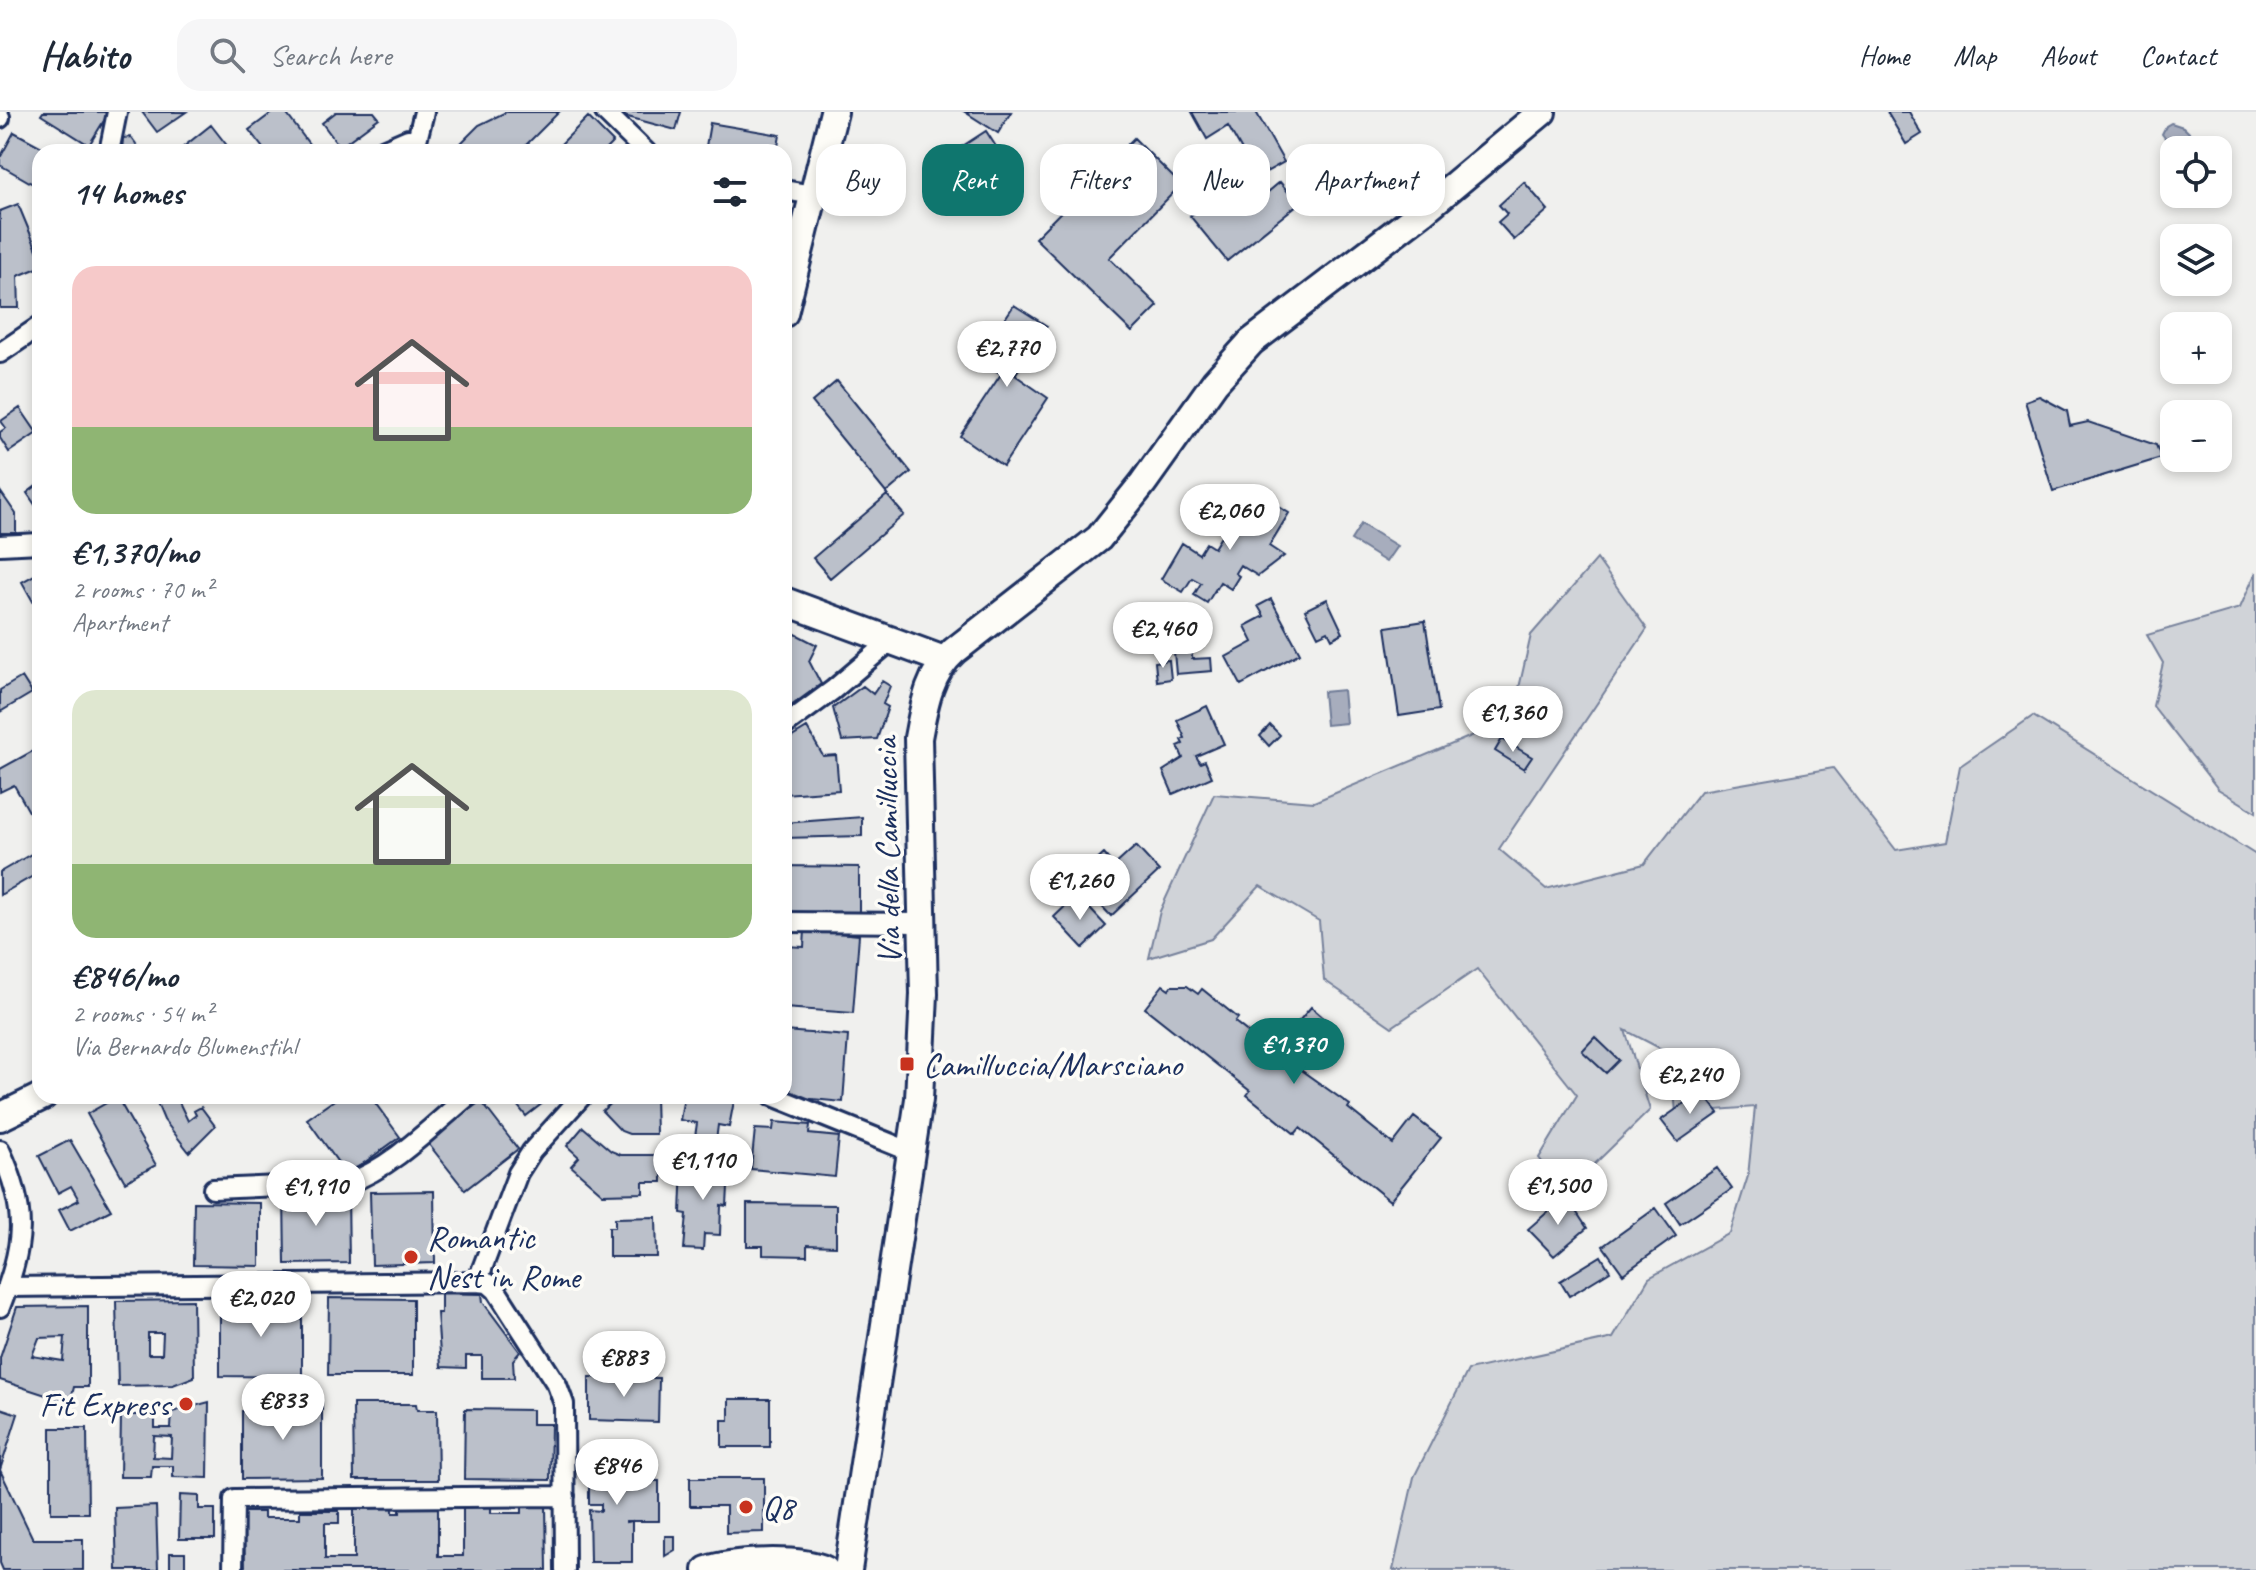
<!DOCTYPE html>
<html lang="en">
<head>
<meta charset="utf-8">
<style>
	:root { --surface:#fff; --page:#f6f6f7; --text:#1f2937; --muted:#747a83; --line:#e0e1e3; --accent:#0f766e }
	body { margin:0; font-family:Caveat,sans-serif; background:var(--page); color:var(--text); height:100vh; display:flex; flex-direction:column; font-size:30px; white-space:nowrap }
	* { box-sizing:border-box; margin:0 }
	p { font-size:26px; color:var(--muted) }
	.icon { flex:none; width:44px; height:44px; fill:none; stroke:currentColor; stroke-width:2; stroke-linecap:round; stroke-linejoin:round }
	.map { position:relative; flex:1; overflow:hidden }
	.side { position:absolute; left:32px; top:32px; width:760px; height:960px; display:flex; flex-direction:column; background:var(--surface); border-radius:24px; box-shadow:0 4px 12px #0003 }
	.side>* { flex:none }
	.top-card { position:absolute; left:816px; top:32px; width:760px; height:72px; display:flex; gap:16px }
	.buttons { position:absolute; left:2160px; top:24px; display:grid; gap:16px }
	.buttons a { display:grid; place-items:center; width:72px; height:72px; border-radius:16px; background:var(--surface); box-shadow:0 4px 12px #0003; font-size:40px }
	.price { position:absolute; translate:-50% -68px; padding:0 18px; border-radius:28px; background:#fff; color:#222; font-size:26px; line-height:52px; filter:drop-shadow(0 2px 4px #0008) }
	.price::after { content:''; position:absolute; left:50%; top:48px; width:24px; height:18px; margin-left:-12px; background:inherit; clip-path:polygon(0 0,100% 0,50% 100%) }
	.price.current { background:var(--accent); color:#fff }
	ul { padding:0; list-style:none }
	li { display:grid; align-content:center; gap:16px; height:424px; padding:0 40px }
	li span { display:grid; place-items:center; height:248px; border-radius:24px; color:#555 }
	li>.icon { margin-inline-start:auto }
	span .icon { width:144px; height:144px; fill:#fffc; stroke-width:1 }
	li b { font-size:34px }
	h2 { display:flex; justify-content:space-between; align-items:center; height:96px; padding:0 40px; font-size:34px }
	.pill { padding:0 28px; border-radius:24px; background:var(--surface); box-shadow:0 4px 12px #0003; font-size:28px; line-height:72px }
	.pill.current { background:var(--accent); color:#fff }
	header { display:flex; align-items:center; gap:48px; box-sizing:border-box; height:112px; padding:0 40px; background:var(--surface); border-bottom:2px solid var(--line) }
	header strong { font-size:38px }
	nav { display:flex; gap:44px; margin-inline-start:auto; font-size:28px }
	.search { width:560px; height:72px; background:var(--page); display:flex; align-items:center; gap:20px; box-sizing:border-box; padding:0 28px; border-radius:24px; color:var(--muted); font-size:30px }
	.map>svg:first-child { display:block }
	.green { fill:#d0d3d8; stroke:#76819b; stroke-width:2 }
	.water { fill:#a7adbd; stroke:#6f7b97; stroke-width:2 }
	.building { fill:#bbc0ca; stroke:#1b2f5e; stroke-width:2; fill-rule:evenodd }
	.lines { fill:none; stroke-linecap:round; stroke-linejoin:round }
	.street-casing { stroke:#1b2f5e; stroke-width:24 }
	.secondary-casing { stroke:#1b2f5e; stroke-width:32 }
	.street { stroke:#fdfcf7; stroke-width:18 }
	.secondary { stroke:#fdfcf7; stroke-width:26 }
	.poi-dot { fill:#c8321e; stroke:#fdfcf7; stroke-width:3 }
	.labels { text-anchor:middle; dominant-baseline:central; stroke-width:7; stroke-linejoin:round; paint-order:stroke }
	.street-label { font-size:34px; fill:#1b2f5e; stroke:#fdfcf7 }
	.poi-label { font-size:34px; fill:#1b2f5e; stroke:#fdfcf7; text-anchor:start }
</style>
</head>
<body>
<header>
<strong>Habito</strong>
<div class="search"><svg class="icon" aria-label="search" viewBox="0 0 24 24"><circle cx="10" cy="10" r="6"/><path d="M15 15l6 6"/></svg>Search here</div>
<nav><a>Home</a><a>Map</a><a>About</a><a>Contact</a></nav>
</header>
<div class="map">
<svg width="2256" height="1458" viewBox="0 0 2256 1458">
	<rect width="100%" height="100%" fill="#f0f0ee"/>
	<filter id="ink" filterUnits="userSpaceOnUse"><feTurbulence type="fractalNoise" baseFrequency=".0125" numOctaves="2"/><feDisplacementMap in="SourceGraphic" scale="16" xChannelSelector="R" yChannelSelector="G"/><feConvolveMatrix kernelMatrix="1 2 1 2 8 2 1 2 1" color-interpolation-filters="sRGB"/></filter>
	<g filter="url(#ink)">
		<!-- green -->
		<path class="green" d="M1597,447l50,70 -148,220 47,40 98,-25 57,-73 132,-23 63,82 49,-8 15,-76 73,-50 223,139v715h-863l21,-93 54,-107 145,-32 36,-60 81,-45 18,-57 7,-69 -79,6 -5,-59 -46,-24 25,80 -84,82 -27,-34 38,-63 -100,-126 -85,58 -68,-47 -5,-59 -59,-35 -49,53 -62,19 11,-47 54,-117 100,8 198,-83 19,-84z
			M2256,460v240l-38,-23 -65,-83 10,-43 -16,-28 93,-27z"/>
		<!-- water -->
		<path class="water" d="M2171,11l12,4 24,23h-33l-12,-16 4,-8z
			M1361,412l36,22 -11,16 -35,-22z
			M1343,578l3,33 -20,2 -3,-33z"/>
		<!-- building -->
		<path class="building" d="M43,0h62l3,2 -19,31 -48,-30z
			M142,0h44l-29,20z
			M273,0h12l30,40h-49l-17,-22z
			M336,0h38l5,6 -39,29 -18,-24z
			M506,0h53l-40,40h-53l-7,-7 20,-20z
			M625,0h56l-5,18 -52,-14z
			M965,0h46l-13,21z
			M1192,0h64l28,50 -27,15 -29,-51 -21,13z
			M1887,0h22l13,22 -16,10z
			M588,5l25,25 -10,10h-50z
			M710,11l70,12 -3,17h-72z
			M211,13l21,27h-55z
			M986,19l27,42 -30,20 -28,-42z
			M14,20l37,20h-11v36l-40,-23v-7z
			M131,25l11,15h-20l1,-14z
			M1134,26l47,47 -72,73 49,48 -26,26 -97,-94z
			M1243,61l19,24 18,-15 18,22 -71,57 -37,-45z
			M1524,70l24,28 -34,30 -16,-18 9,-8 -8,-9z
			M18,92l22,53v10l-22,9 1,32h-19v-97z
			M1014,193l33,21 -32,49 33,23 -45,68 -43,-30 41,-62 -23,-15z
			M837,269l74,91 -25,21 -74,-91z
			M2039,284l28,15 3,15 18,-4 68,23 5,13 -108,33 -28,-90z
			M20,296l17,25 -28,19 -9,-14v-6l6,-4 -5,-7z
			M40,371v29l-13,-19z
			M0,379l16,23v19h-16z
			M887,383l17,20 -74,63 -17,-20z
			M1260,383l29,18 -20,33 15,10 -26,20 -18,-11 -5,8 4,3 -8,13 -11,-7 -13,21 -13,-8 7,-12 -9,-5 -9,14 -22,-13 21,-36 17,11 7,-11 8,5 17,-28 10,6z
			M40,460v42l-18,-32z
			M1271,487l29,54 -59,32 -15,-28 27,-15 -8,-16 19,-10 -6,-10z
			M1327,487l16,34 -11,6 -4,-8 -10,5 -13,-26z
			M1425,509l14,89 -40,6 -13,-89z
			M784,516l33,17 -8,16 12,23 -37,27z
			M1192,539v8l19,-1 1,13 -36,3 -2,-22z
			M1169,548l2,19 -14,2 -2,-19z
			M22,565l10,16 -32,19v-22z
			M882,569l8,5 -7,18 5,3 -11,32 -35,2 -9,-33 30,-22 10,8z
			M1207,594l17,38 -28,12 4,7 5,-2 7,16 -39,17 -10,-23 20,-13 -5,-12 5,-2 -2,-4 4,-2 -8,-18z
			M1270,613l10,10 -11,11 -9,-10z
			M807,616l16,28 13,-1 3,35 -55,4v-52z
			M1502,627l30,18 -8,12 -29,-18z
			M40,635v84l-26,-46 -14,7v-23z
			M862,705v19l-78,2v-15z
			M1136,734l23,25 -48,45 -31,-33 18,-16 -4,-4 10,-9 10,12z
			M40,737v23l-40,23v-23z
			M784,754l75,1v45h-75z
			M1077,783l29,31 -23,22 -29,-31z
			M805,818l54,5 -6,78 -69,-5v-62l20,1z
			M1163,873l6,4 2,-3h16l11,8 4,-5 36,29 -3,4 29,23 14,-17 8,6 3,-4 8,6 8,-10 -6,-5 12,-14 21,18 -34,43 52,37 -2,3 45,36 21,-27 27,21 -51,63 -90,-73 -5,6 -48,-39 3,-4 -105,-83z
			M784,919l64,5 -5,66 -52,-5v-7l-7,-1z
			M1595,925l24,23 -13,13 -24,-22z
			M1702,979l17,22 -41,29 -17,-22z
			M154,984h30l-7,2 11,23 8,-6 -2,-4 7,-4 14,19 -26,26 -25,-32z
			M340,984h30l30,41 -53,38 -40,-56z
			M510,984h42l-26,20z
			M618,984h37l1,38h-27l-8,-3 -19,-20z
			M684,984h36v2l14,3 -5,26 -11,-2 -2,16 -21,-4 2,-14 -17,-3z
			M117,985l39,68 -31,17 -38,-68z
			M481,989l37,48 -53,41 -38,-48z
			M774,1010l36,3 -1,9 30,3 -4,40 -84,-8 4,-40 18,1z
			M583,1015l28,24 10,4h41v27h-19v11l-40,1 -32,-28 8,-9 -12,-11z
			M70,1028l41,70 -41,21 -11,-21 20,-10 -8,-14 -13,7 -19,-37z
			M683,1052l46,3 -2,39 -6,-1 -1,30 -16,-1 -1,16 -19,-1 3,-35 -6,-1z
			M1717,1056l15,21 -52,35 -14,-21z
			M434,1079l1,72 -63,2 -2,-73z
			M348,1080l1,71 -64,1 -1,-71z
			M1566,1084l21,32 -33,28 -26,-27z
			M194,1090l66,1v63l-67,-1z
			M747,1092l89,1v41l-29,-1v11l-44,-1v-9h-16z
			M1656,1096l20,28 -53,38 -20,-28z
			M656,1105l1,40h-48v-30h6v-9z
			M1601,1144l9,15 -41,25 -9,-15z
			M441,1181l41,1 1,8 37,50 -7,8 1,18h-32v-22h-16v12l-25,-1 -4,-54h4z
			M329,1186l84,1v76h-85z
			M193,1188l1,77 -21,8 -55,1 -2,-85zM148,1221h15l-1,21h-14z
			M220,1189l82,1v75l-82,-1z
			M88,1194v81h-14l-4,16 -70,-23v-22l17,-51zM65,1225l-2,24 -31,-5 7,-18z
			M589,1265l70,1 -1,44 -69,-2z
			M729,1287h41v48h-48v-27h7z
			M209,1290l-1,76 -35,-1v-11h-21l-1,11h-31l1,-62h34v13h16l1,-16zM154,1324l18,1 -1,21 -18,-1z
			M261,1292h61v74l-80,1v-68h19z
			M353,1292h63l1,6h20l1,70h-84z
			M0,1296l18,6 -18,56z
			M465,1297l67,1v14h19l-1,56 -86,-1z
			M51,1316h36l1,85h-37z
			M589,1338l36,4v26l34,1v40h-33v1l6,-1v41h-42l-1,-52 12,1v-7h-12z
			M0,1358l33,69h50v31h-80l-3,-7z
			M690,1366h74v54l-38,1v-27h-36z
			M180,1383l19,1v13h16v30h-36z
			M463,1393h28v8h31v-7l24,-1 1,65h-302l-1,-58h20v6h36v-7h39v12h-14v36h29v-51h39v5h7v-5h38v48h25z
			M156,1394l2,64h-41l-2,-62z
			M665,1424h10v14l-10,6z
			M170,1441h15v17h-15z"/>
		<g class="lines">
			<defs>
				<path id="street" d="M605,0l41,40
					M0,6v-1
					M109,40l8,-40
					M378,40l30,-13 9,1 7,-28
					M784,78l29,5
					M0,241l40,-27
					M0,433l40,-2
					M784,614l49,-36 60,-51
					M784,810l139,1
					M773,984l141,57
					M0,1038c29,62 24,95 0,157
					M213,1077l135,-6c45,-16 83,-56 120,-87
					M8,1175l469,-5
					M233,1458l1,-71 331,-3
					M565,1458l-1,-166 -7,-19 -61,-95 -8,-7 -11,-1 41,-109 14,-22 50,-55"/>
				<path id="secondary" d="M784,201l50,-201
					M784,489l160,59
					M0,1005l43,-21
					M707,1458c26,-9 94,-12 118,0
					M848,1458l71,-471 5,-105 -6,-256c6,-32 11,-65 36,-87l145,-113 44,-55 72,-101 36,-40 171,-130 120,-100"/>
			</defs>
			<!-- street casing -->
			<use href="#street" class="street-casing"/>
			<!-- secondary casing -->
			<use href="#secondary" class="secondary-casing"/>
			<!-- street -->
			<use href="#street" class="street"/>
			<!-- secondary -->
			<use href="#secondary" class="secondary"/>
		</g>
	</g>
	<!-- markers -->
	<g class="poi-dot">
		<rect x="899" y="944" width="16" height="16" rx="4"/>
		<circle cx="411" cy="1145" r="8"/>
		<circle cx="186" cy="1292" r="8"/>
		<circle cx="746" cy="1395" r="8"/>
	</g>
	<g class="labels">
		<!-- street labels -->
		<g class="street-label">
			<text transform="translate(887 739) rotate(-91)">Via della Camilluccia</text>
		</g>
		<!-- poi labels -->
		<g class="poi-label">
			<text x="923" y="952">Camilluccia/Marsciano</text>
			<text x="427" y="1125">Romantic<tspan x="427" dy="39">Nest in Rome</tspan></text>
			<text x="170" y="1292" text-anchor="end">Fit Express</text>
			<text x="762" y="1395">Q8</text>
		</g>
	</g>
</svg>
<div class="buttons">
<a><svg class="icon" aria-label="locate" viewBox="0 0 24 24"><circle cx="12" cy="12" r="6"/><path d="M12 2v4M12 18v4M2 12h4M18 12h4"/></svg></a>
<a><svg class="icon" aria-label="layers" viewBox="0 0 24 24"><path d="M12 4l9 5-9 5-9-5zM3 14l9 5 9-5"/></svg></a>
<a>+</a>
<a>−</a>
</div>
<b class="price" style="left:1007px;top:277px">€2,770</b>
<b class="price" style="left:1230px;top:440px">€2,060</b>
<b class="price" style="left:1163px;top:558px">€2,460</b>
<b class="price" style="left:1513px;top:642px">€1,360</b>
<b class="price" style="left:1080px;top:810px">€1,260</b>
<b class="price current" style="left:1294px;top:974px">€1,370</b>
<b class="price" style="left:1690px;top:1004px">€2,240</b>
<b class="price" style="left:703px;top:1090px">€1,110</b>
<b class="price" style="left:1558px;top:1115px">€1,500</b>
<b class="price" style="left:316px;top:1116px">€1,910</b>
<b class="price" style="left:261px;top:1227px">€2,020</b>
<b class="price" style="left:624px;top:1287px">€883</b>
<b class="price" style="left:283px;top:1330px">€833</b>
<b class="price" style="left:617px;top:1395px">€846</b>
<div class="top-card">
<a class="pill">Buy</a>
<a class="pill current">Rent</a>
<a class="pill">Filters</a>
<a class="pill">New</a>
<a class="pill">Apartment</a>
</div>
<section class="side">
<h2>14 homes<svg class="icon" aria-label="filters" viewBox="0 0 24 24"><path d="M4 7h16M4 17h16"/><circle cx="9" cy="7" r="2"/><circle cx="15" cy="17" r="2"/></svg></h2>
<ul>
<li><span style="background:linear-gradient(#f6c9c9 65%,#8fb573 0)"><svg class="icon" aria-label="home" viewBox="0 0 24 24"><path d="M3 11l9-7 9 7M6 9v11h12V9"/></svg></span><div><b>€1,370/mo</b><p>2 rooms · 70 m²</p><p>Apartment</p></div></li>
<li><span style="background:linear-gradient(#dfe7d0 70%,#8fb573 0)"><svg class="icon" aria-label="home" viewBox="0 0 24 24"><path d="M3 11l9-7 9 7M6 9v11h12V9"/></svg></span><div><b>€846/mo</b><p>2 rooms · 54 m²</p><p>Via Bernardo Blumenstihl</p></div></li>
</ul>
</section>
</div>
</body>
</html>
